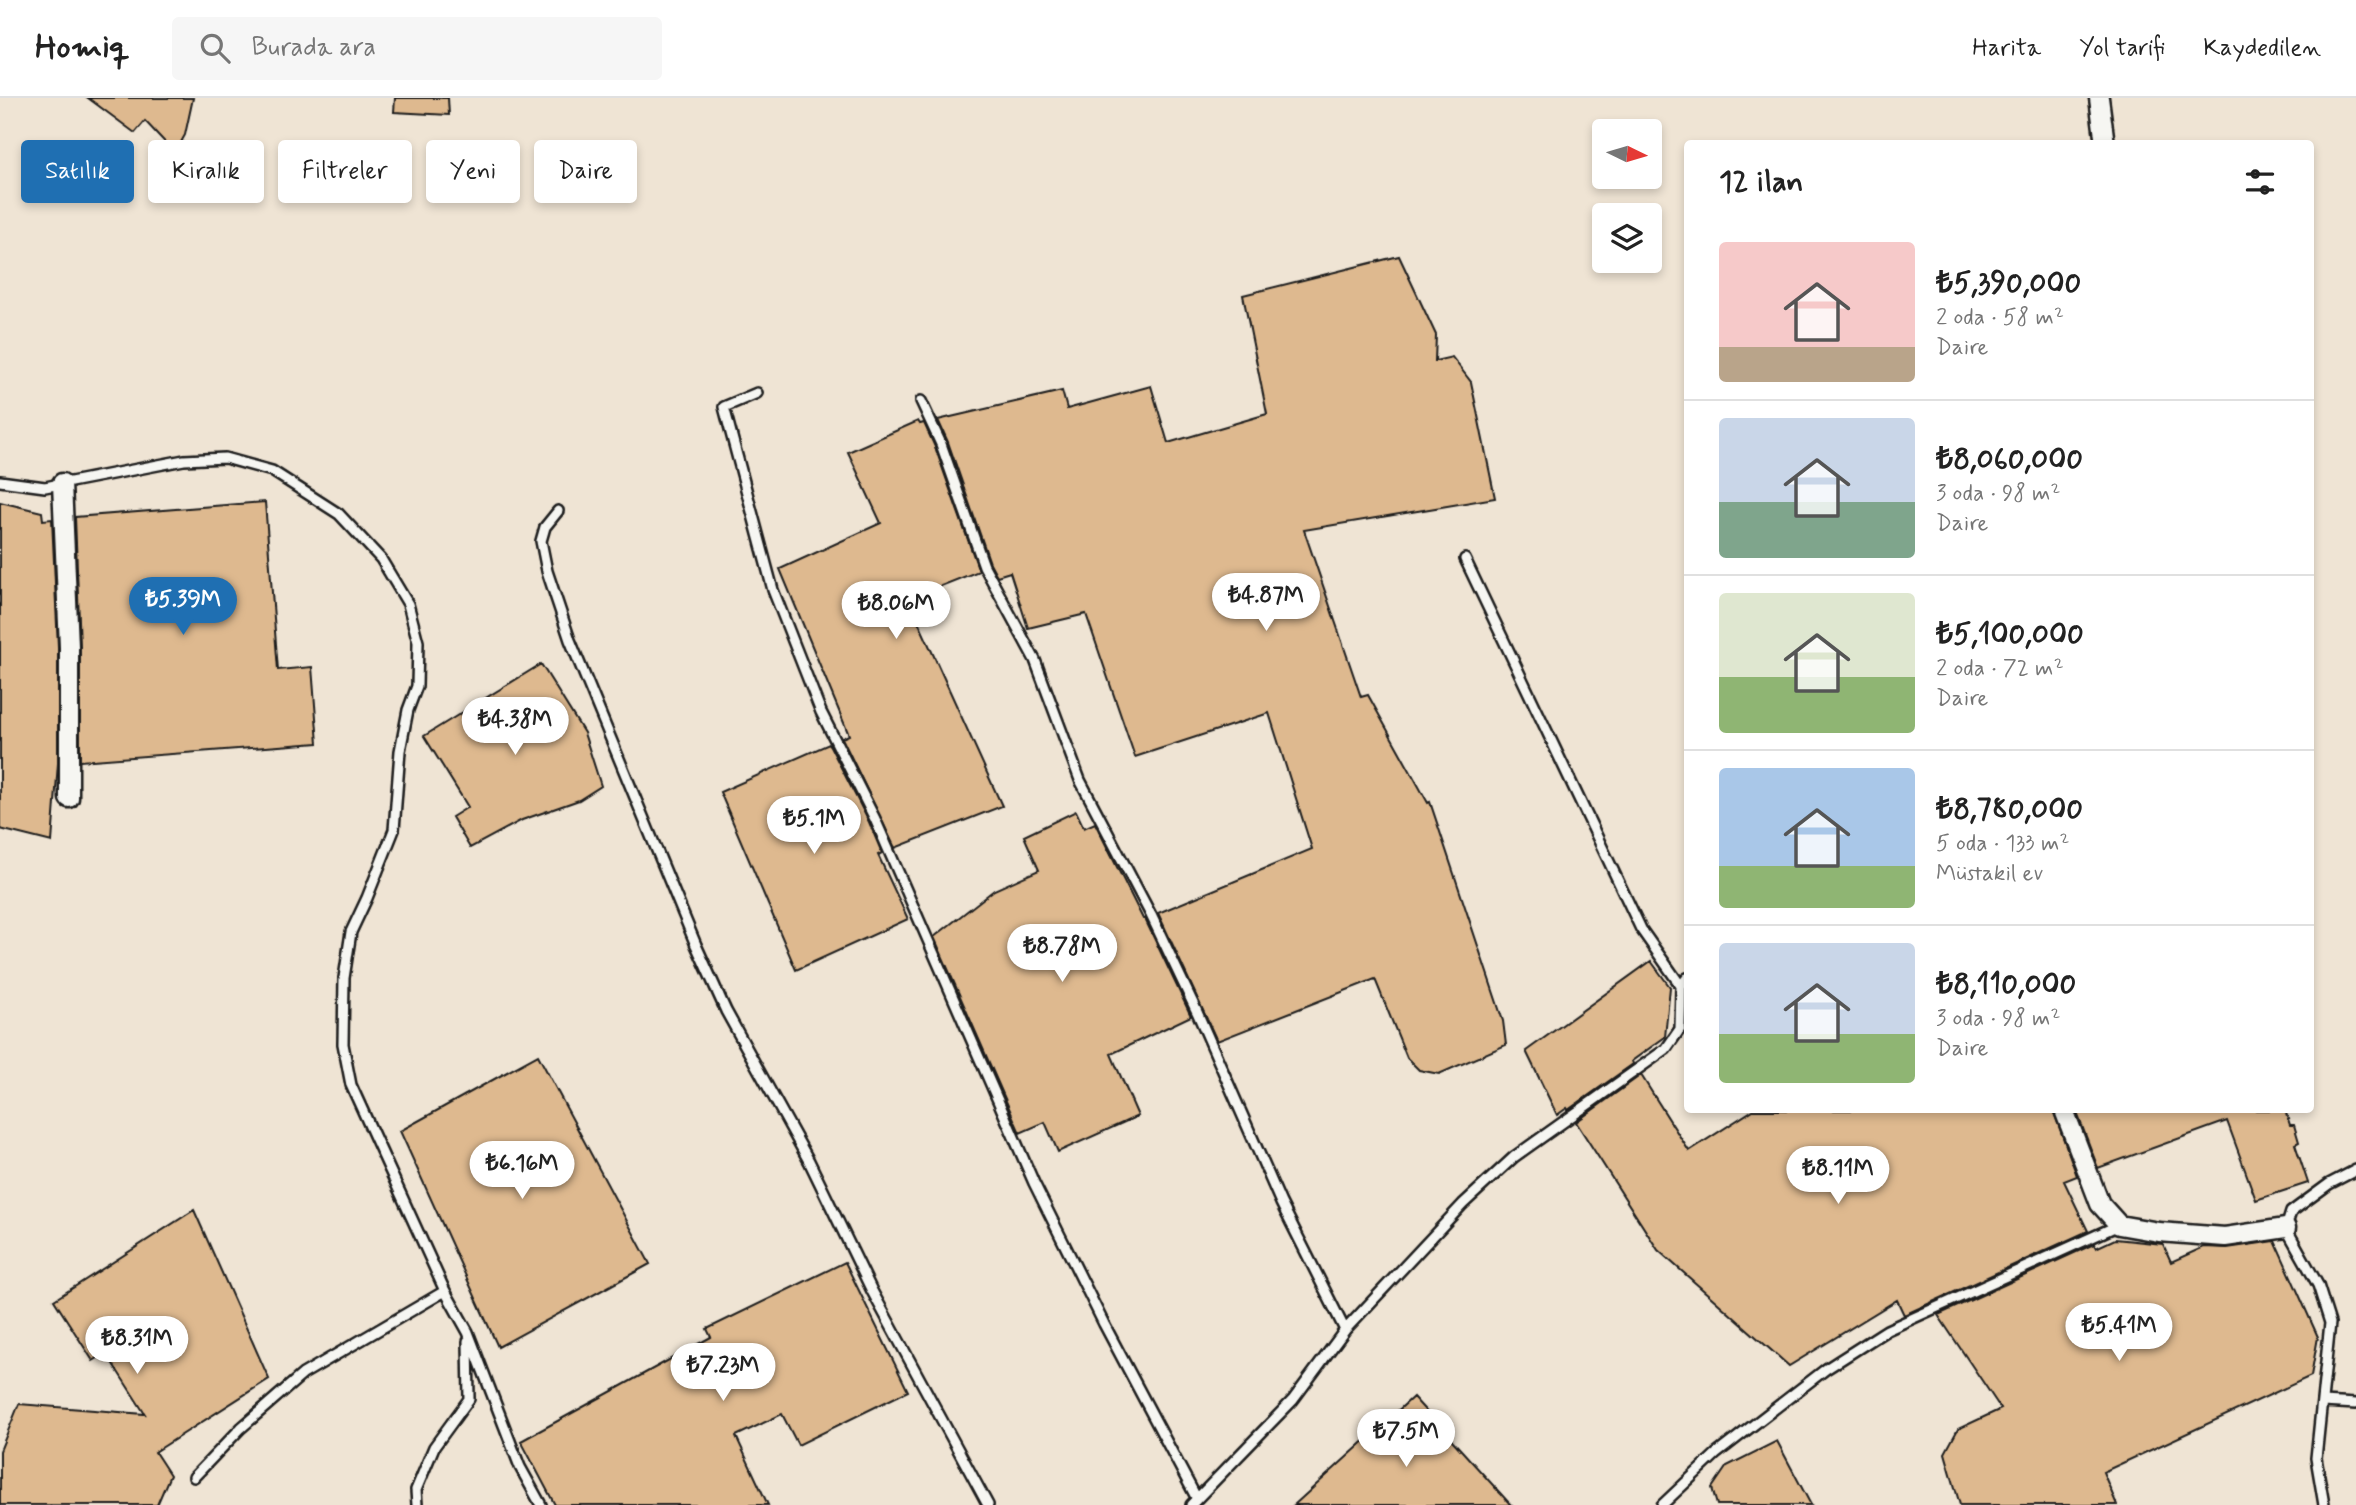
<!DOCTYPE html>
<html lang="tr">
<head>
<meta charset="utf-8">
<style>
	:root { --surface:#fff; --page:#f6f6f6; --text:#222; --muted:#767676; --line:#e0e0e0; --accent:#1f6fb2 }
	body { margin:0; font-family:Mynerve,sans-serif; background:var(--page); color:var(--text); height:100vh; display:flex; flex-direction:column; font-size:26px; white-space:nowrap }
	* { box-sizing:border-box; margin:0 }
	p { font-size:23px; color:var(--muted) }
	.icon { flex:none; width:38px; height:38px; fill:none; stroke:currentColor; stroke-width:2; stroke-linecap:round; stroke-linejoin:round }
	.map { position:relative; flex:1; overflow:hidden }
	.side { position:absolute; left:1684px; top:42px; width:630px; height:973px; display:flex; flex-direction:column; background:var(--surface); border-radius:7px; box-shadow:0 4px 10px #0003 }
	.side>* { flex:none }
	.top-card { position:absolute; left:21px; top:42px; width:665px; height:63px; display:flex; gap:14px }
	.needle { width:46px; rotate:95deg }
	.fabs { position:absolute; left:1592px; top:21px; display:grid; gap:14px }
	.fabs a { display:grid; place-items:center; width:70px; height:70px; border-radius:7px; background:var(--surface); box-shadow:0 4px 10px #0003; font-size:35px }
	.price { position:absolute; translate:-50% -60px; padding:0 16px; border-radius:24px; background:#fff; color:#222; font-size:23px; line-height:46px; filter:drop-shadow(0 2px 4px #0008) }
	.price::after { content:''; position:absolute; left:50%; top:42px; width:21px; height:16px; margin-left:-10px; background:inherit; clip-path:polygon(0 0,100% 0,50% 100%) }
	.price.active { background:var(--accent); color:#fff }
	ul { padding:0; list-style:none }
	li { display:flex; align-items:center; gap:21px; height:175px; padding:0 35px }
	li+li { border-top:2px solid var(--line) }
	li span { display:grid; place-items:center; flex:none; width:196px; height:140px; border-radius:7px; color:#555 }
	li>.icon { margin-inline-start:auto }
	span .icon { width:84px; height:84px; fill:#fffc; stroke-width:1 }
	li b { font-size:30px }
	h2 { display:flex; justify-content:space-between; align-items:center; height:84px; padding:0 35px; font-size:30px }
	.pill { padding:0 24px; border-radius:7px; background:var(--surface); box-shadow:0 4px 10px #0003; font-size:24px; line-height:63px }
	.pill.active { background:var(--accent); color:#fff }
	header { display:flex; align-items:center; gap:42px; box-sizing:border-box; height:98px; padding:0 35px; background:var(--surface); border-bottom:2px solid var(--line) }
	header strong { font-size:33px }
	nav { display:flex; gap:38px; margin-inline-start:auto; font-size:24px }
	.search { width:490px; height:63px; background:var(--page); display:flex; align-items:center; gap:18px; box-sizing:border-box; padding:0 24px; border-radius:7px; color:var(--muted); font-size:26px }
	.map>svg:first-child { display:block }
	.building { fill:#deb98f; stroke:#1c1c1c; stroke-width:2 }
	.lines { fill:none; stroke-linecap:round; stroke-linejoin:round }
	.lane-casing { stroke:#1c1c1c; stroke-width:14 }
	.street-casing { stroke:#1c1c1c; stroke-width:23 }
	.lane { stroke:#f6f6f2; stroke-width:9 }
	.street { stroke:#f6f6f2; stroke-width:18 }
</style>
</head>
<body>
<header>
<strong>Homiq</strong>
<div class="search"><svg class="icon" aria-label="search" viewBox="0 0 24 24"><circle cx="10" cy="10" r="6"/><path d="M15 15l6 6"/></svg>Burada ara</div>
<nav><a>Harita</a><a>Yol tarifi</a><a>Kaydedilen</a></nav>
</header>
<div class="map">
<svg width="2356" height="1407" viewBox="0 0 2356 1407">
	<rect width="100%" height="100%" fill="#efe4d4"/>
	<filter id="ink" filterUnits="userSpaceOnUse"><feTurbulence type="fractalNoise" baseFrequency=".0143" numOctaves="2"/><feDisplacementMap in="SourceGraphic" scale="14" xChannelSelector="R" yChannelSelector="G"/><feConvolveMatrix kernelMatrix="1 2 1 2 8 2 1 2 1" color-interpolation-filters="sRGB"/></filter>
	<g filter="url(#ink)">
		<!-- building -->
		<path class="building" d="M88,0h105l-8,37 -10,18 -30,-32 -10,12z
			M395,0h53l1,17 -55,-3z
			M1399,158l37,79 -1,26 17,-4 19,25 24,116 -191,32 57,167 7,-2 60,108 2,-1 73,219 3,24 -67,29 -20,-4 -12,-12 -32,-79 -158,62 -59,-128 154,-64 -43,-136 -134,44 -49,-143 -58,14 -18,-56 -13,4 -7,-13 -42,-121 -10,-22 124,-29 5,18 84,-23 17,57 99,-29 -24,-119z
			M918,323l2,3 4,-1 11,24 44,124 -71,28 94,207 -107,42 -53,-110 7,-3 -69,-166 101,-46 -33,-71z
			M0,404l42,10 1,8 9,-1 6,128v116l-6,79 -52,-13z
			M265,404l13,168 34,-3 6,76 -238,18v-114l-5,-130z
			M541,566l43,69 17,53 -22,14 -57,20 -52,28 -18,-31 16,-10 -44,-71z
			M829,646l40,78 13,31 -4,2 30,64 -112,51 -76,-178z
			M1076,713l8,17 11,-5 48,96h2l46,97 -80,38 27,62 -80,36 -13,-30 -25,11 -86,-196 60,-47 45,-20 -15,-34z
			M1651,863l19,26 -5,50 -33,24 1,3 -65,46 -1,-2 -10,7 -31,-64z
			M538,957l112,209 -152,83 -98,-216z
			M1641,977l48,76 64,-41h300l24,66 -13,5 24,50 -184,84 -7,-15 -108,66 -131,-116 -82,-128z
			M2076,1012h209l5,15h4l5,17 -4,2 13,39 -52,17 -29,-79 -129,47z
			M194,1112l75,169 -114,73 15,23 -13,30h-157v-54l19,-47 126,10 -39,-61 -13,8 -39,-61z
			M2115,1141l48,5 8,18 33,-15 23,1 48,-7 43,96 -7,39 -208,96 14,33h-157l-15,-52 13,-24 43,-20 -63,-94 156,-71 2,4z
			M845,1164l63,129 -110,54 -16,-31 -46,22 32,69h-213l-34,-64 190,-104 -4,-8z
			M1413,1299l98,108h-217z
			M1777,1343l34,64h-94l-5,-17 15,-22z"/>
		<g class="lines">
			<defs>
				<path id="lane" d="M757,295l-33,14 49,183 48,122 54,107 159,364 70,141 93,175
					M921,303l20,43 43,122 51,94 45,120 71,135 46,97 84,191 64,127
					M0,383l45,6 139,-27 41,-2 47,13 67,43 42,45 27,45 10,38 -1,44 -9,24 -8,41 -6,79 -27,68 -16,34 -7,46 -1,66 8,41 94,206 23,41 52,135 21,38
					M558,413l-13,16 -4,14 6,30 23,69 126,305 30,66 83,150 63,130 116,214
					M1465,461l176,370 40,57
					M2323,1304l33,2
					M194,1379l47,-49 62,-54 142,-83
					M417,1407l-1,-15 18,-43 35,-48 -1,-58
					M1191,1407l102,-105 52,-70 118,-126 51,-47 152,-108 14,-20 1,-43 6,-8
					M1662,1407l54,-51 110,-85 61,-39 232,-105
					M2324,1407l-8,-47 14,-135 -12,-38 -32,-57 5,-16 38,-28 27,-14"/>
				<path id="street" d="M2099,0l6,46
					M62,385l7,164v151
					M2064,1012l36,94 19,21 40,7 66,5 61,-9"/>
			</defs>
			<!-- lane casing -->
			<use href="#lane" class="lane-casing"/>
			<!-- street casing -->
			<use href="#street" class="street-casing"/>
			<!-- lane -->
			<use href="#lane" class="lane"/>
			<!-- street -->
			<use href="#street" class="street"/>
		</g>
	</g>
</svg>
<div class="fabs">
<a><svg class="needle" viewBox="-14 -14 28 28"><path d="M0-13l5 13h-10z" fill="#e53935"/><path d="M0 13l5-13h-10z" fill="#767676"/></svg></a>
<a><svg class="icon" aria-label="layers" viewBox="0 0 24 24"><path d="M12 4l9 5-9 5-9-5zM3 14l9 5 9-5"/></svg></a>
</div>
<b class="price" style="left:1266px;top:535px">₺4.87M</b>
<b class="price active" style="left:183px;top:539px">₺5.39M</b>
<b class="price" style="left:896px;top:543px">₺8.06M</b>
<b class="price" style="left:515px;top:659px">₺4.38M</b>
<b class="price" style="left:814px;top:758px">₺5.1M</b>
<b class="price" style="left:1062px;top:886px">₺8.78M</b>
<b class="price" style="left:522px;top:1103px">₺6.16M</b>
<b class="price" style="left:1838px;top:1108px">₺8.11M</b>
<b class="price" style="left:2119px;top:1265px">₺5.41M</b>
<b class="price" style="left:137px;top:1278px">₺8.31M</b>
<b class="price" style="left:723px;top:1305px">₺7.23M</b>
<b class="price" style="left:1406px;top:1371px">₺7.5M</b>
<div class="top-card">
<a class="pill active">Satılık</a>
<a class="pill">Kiralık</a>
<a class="pill">Filtreler</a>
<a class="pill">Yeni</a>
<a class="pill">Daire</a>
</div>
<section class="side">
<h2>12 ilan<svg class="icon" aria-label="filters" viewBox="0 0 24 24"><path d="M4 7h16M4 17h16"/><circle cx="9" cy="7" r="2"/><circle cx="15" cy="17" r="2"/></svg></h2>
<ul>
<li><span style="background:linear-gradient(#f6c9c9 75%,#b9a48a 0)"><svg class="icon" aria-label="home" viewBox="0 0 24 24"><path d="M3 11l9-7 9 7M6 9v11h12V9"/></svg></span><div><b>₺5,390,000</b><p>2 oda · 58 m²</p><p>Daire</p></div></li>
<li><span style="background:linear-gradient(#c9d6e8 60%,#7fa58c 0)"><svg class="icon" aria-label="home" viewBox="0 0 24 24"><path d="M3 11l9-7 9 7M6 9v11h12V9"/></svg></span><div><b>₺8,060,000</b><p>3 oda · 98 m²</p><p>Daire</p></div></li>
<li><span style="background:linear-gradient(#dfe7d0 60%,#8fb573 0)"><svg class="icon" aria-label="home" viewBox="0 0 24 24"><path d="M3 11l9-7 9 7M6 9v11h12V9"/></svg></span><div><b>₺5,100,000</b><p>2 oda · 72 m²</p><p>Daire</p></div></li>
<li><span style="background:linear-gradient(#a9c7e8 70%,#8fb573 0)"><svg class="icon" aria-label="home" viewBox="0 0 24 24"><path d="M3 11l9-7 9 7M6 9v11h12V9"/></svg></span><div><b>₺8,780,000</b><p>5 oda · 133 m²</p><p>Müstakil ev</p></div></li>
<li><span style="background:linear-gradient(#c9d6e8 65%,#8fb573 0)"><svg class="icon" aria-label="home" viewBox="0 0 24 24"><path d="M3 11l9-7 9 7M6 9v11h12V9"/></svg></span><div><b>₺8,110,000</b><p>3 oda · 98 m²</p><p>Daire</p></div></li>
</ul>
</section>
</div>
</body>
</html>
